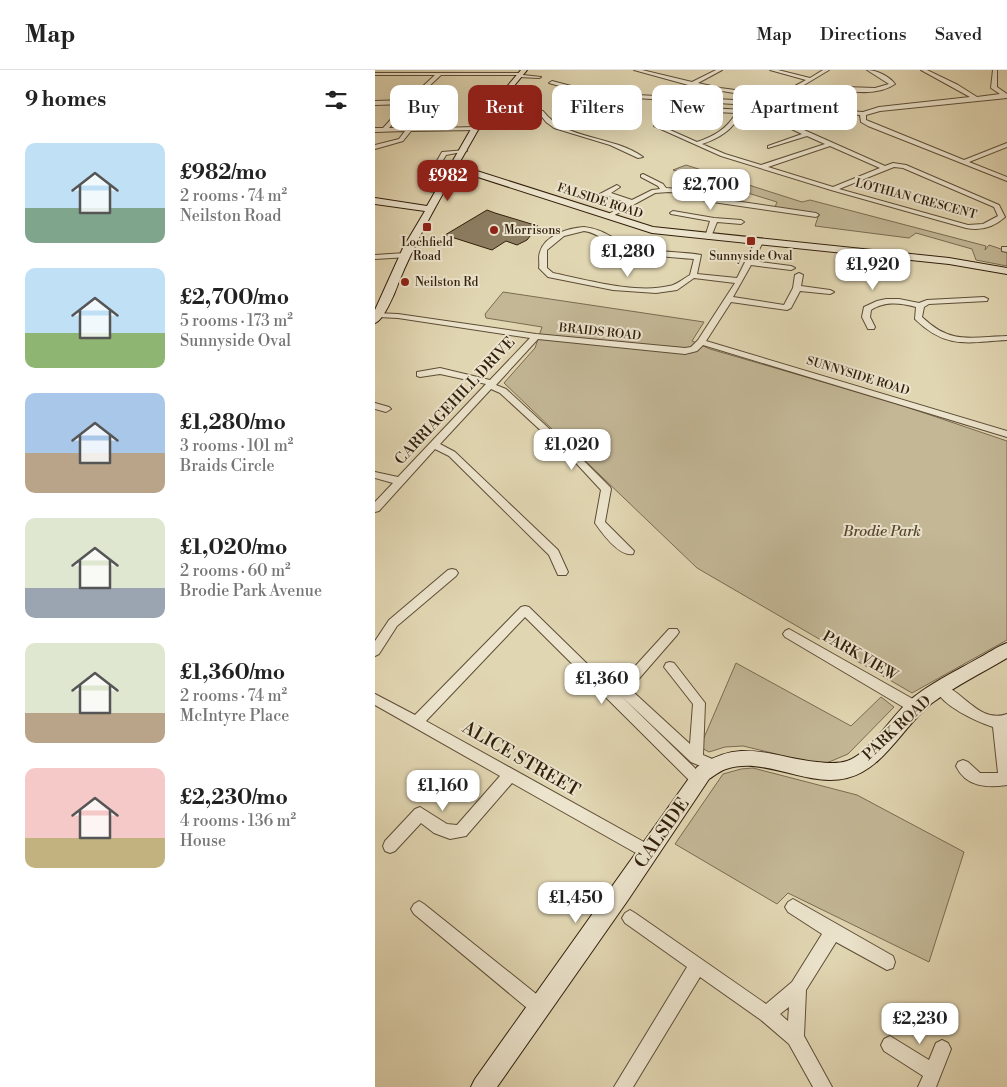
<!DOCTYPE html>
<html lang="en">
<head>
<meta charset="utf-8">
<style>
	:root { --surface:#fff; --page:#f2f2f2; --text:#222; --muted:#767676; --line:#e0e0e0; --accent:#8f2418 }
	body { margin:0; font-family:"Libre Bodoni",serif; background:var(--page); color:var(--text); height:100vh; display:flex; flex-direction:column; font-size:19px; white-space:nowrap }
	* { box-sizing:border-box; margin:0 }
	p { font-size:16px; color:var(--muted) }
	.icon { flex:none; width:28px; height:28px; fill:none; stroke:currentColor; stroke-width:2; stroke-linecap:round; stroke-linejoin:round }
	.map { position:relative; flex:1; overflow:hidden }
	.panel { display:flex; flex-direction:column; background:var(--surface); width:375px }
	.panel>* { flex:none }
	.hud { position:absolute; left:15px; top:15px; width:475px; height:45px; display:flex; gap:10px }
	.price { position:absolute; translate:-50% -42px; padding:0 11px; border-radius:10px; background:#fff; color:#222; font-size:16px; line-height:32px; filter:drop-shadow(0 1px 2px #0008) }
	.price::after { content:''; position:absolute; left:50%; top:30px; width:15px; height:11px; margin-left:-8px; background:inherit; clip-path:polygon(0 0,100% 0,50% 100%) }
	.price.selected { background:var(--accent); color:#fff }
	ul { padding:0; list-style:none }
	li { display:flex; align-items:center; gap:15px; height:125px; padding:0 25px }
	li span { display:grid; place-items:center; flex:none; width:140px; height:100px; border-radius:10px; color:#555 }
	li>.icon { margin-inline-start:auto }
	span .icon { width:60px; height:60px; fill:#fffc; stroke-width:1 }
	li b { font-size:21px }
	h2 { display:flex; justify-content:space-between; align-items:center; height:60px; padding:0 25px; font-size:21px }
	.tag { padding:0 18px; border-radius:10px; background:var(--surface); box-shadow:0 5px 20px #0002; font-size:18px; line-height:45px }
	.tag.selected { background:var(--accent); color:#fff }
	header { display:flex; align-items:center; gap:30px; box-sizing:border-box; height:70px; padding:0 25px; background:var(--surface); border-bottom:1px solid var(--line) }
	header strong { font-size:24px }
	nav { display:flex; gap:28px; margin-inline-start:auto; font-size:18px }
	main { display:flex; flex:1; min-height:0 }
	.map>svg:first-child { display:block }
	.green { fill:#c3b796; stroke:#7a6b51 }
	.building { fill:#8d7e62; stroke:#311f0c }
	.lines { fill:none; stroke-linecap:round; stroke-linejoin:round }
	.street-casing { stroke:#5d4d36; stroke-width:2 }
	.secondary-casing { stroke:#311f0c; stroke-width:2 }
	.street { fill:#ece4cd; fill-rule:evenodd }
	.secondary { fill:#ece4cd; fill-rule:evenodd }
	.poi-dot { fill:#8f2418; stroke:#ece4cd; stroke-width:2 }
	.labels { text-anchor:middle; dominant-baseline:central; stroke-width:4; stroke-linejoin:round; paint-order:stroke }
	.far-street-label { font-size:12px; fill:#311f0c; stroke:#ece4cd }
	.far-poi-label { font-size:12px; fill:#311f0c; stroke:#ece4cd; text-anchor:start }
	.street-label { font-size:15px; fill:#311f0c; stroke:#ece4cd }
	.park-label { font-size:15px; font-style:italic; fill:#56452e; stroke:#ece4cd }
	.near-street-label { font-size:18px; fill:#311f0c; stroke:#ece4cd }
</style>
</head>
<body>
<header>
<strong>Map</strong>
<nav><a>Map</a><a>Directions</a><a>Saved</a></nav>
</header>
<main>
<section class="panel">
<h2>9 homes<svg class="icon" aria-label="filters" viewBox="0 0 24 24"><path d="M4 7h16M4 17h16"/><circle cx="9" cy="7" r="2"/><circle cx="15" cy="17" r="2"/></svg></h2>
<ul>
<li><span style="background:linear-gradient(#bfe0f5 65%,#7fa58c 0)"><svg class="icon" aria-label="home" viewBox="0 0 24 24"><path d="M3 11l9-7 9 7M6 9v11h12V9"/></svg></span><div><b>£982/mo</b><p>2 rooms · 74 m²</p><p>Neilston Road</p></div></li>
<li><span style="background:linear-gradient(#bfe0f5 65%,#8fb573 0)"><svg class="icon" aria-label="home" viewBox="0 0 24 24"><path d="M3 11l9-7 9 7M6 9v11h12V9"/></svg></span><div><b>£2,700/mo</b><p>5 rooms · 173 m²</p><p>Sunnyside Oval</p></div></li>
<li><span style="background:linear-gradient(#a9c7e8 60%,#b9a48a 0)"><svg class="icon" aria-label="home" viewBox="0 0 24 24"><path d="M3 11l9-7 9 7M6 9v11h12V9"/></svg></span><div><b>£1,280/mo</b><p>3 rooms · 101 m²</p><p>Braids Circle</p></div></li>
<li><span style="background:linear-gradient(#dfe7d0 70%,#9aa5b1 0)"><svg class="icon" aria-label="home" viewBox="0 0 24 24"><path d="M3 11l9-7 9 7M6 9v11h12V9"/></svg></span><div><b>£1,020/mo</b><p>2 rooms · 60 m²</p><p>Brodie Park Avenue</p></div></li>
<li><span style="background:linear-gradient(#dfe7d0 70%,#b9a48a 0)"><svg class="icon" aria-label="home" viewBox="0 0 24 24"><path d="M3 11l9-7 9 7M6 9v11h12V9"/></svg></span><div><b>£1,360/mo</b><p>2 rooms · 74 m²</p><p>McIntyre Place</p></div></li>
<li><span style="background:linear-gradient(#f6c9c9 70%,#c2b280 0)"><svg class="icon" aria-label="home" viewBox="0 0 24 24"><path d="M3 11l9-7 9 7M6 9v11h12V9"/></svg></span><div><b>£2,230/mo</b><p>4 rooms · 136 m²</p><p>House</p></div></li>
</ul>
</section>
<div class="map">
<svg width="632" height="1017" viewBox="0 0 632 1017">
	<rect width="100%" height="100%" fill="#e1d6b2"/>
	<filter id="stains"><feTurbulence type="fractalNoise" baseFrequency=".004" numOctaves="4"/><feColorMatrix values="0 0 0 0 .2 0 0 0 0 .09 0 0 0 0 .02 0 0 0 .5 -.17"/></filter>
	<radialGradient id="worn" r=".72"><stop offset=".6" stop-color="#630" stop-opacity="0"/><stop offset="1" stop-color="#630" stop-opacity=".3"/></radialGradient>
	<!-- green -->
	<path class="green" d="M311,95l116,37 8,-2 176,46 -1,4 4,-5 18,6v15l-31,-6 -4,-11 -56,-16 -7,5 -94,-12 4,-12 -44,-7 2,-5 -104,-32z
		M128,222l201,30 -12,19 18,8 182,53 115,39v199l-95,53 -215,-125 -193,-185 31,-35 7,-21 -56,-9 -1,-4z
		M361,593l115,63 30,-29 13,10 -46,47 -26,11 -79,-19 -18,1 -16,5 -9,-5z
		M378,698l104,27 107,57 -35,110 -141,-69 -11,11 -102,-60 48,-70 18,-5z"/>
	<!-- building -->
	<path class="building" d="M112,140l8,3 43,13 -11,14 -10,5 -11,-4 -14,9 -47,-15z"/>
	<g class="lines">
		<defs>
			<path id="street" d="M259,0h8l50,12 24,-12h6l-24,13 22,5 70,9 5,-11 11,-6 -36,-10h8l32,8 13,-8h6l-30,18 -9,19 73,5 16,-5 91,-10 -49,-27h6l31,15 19,12 23,-3 -9,-6 2,-18h4v17l10,7v4l-127,13 -14,4v5l98,40 43,-17v4l-38,15 38,15v4l-139,-55 -7,-4 -1,-7 -71,-5 -3,12 99,44 8,-3 13,2 93,40 6,12c-11,10 -25,14 -39,11l-135,-38 -110,-34 -67,-30c29,-28 91,-15 127,-11l7,-15 -37,-4 -5,5 -12,3 -99,-6 -11,9 -19,6 -2,-3 17,-5 9,-7 -31,-1 -49,-14 3,-2 46,12 136,7 8,-1 4,-4 -54,-9zM341,42l20,1c-9,16 -22,23 -39,29l-36,-16c16,-13 35,-13 55,-14zM366,44l39,4 1,6 21,10 -34,12v2l39,-12 18,8 -64,21 -36,-11 -23,-10c18,-6 30,-14 39,-30zM455,76l50,22 -47,19 -65,-20zM519,97l9,1 91,39 4,9 -15,8 -15,1 -129,-36z
				M492,0c9,0 22,6 28,14 -14,10 -36,9 -52,6l2,-3 30,1 14,-4z
				M0,3h146l2,2 18,2 -2,1 -20,-1 -2,-2h-76l-30,28 -22,25h42l18,-16 2,3 -13,13 37,-1 2,3 -66,1 -8,10 -28,8v-4l24,-6 6,-8 -30,1v-4h8l22,-24 -30,1v-4l33,-1 27,-25h-60z
				M128,23l17,3 -3,2 -16,-2z
				M118,35l50,6c23,30 70,24 100,46l-5,1 -28,-13 -56,-17 -8,-6 -7,-9 -48,-5z
				M91,80l1,1 -21,4 -18,31 15,1 2,1v2c-7,2 -17,3 -23,-3l20,-35z
				M268,104l20,10 3,4 14,1 27,8 109,16 3,2 -3,2 -110,-16 -27,-8 -10,-1 -14,1 -44,24h-4v-2l20,-12 -21,-8 -10,3v-2l21,-11 3,2 -9,6 21,7 20,-10 8,-1 -2,-3 -17,-9v-2z
				M298,141l41,7 27,2 3,2 -3,2 -24,-2 -6,15 -3,2 -3,-2 5,-16 -39,-7 -1,-1z
				M209,157c21,2 30,14 50,20 22,6 44,4 67,8l-4,19 40,4 18,-36 6,-1 2,1 -10,19 38,5 4,2 -4,2 -40,-5 -18,32 51,8 9,-17 2,-13 4,-2 4,2 -2,11 29,4 4,2 -4,2 -30,-3 -9,17 -4,2 -56,-8 -25,39 301,90v6l-304,-92 -6,6 -12,3 -147,-15 -42,46 10,4 75,69 29,29 1,2 -6,33 29,29 -1,3c-14,3 -31,-21 -38,-31l6,-33 -26,-28 -75,-69 -9,-4 -51,55 15,8 103,98 10,22 -2,3h-8l-9,-20 -100,-99 -14,-7 -56,62 -4,1v-10l18,-19 -18,-5v-6l23,5 88,-93 -46,-10 -20,3 -3,-1v-4l23,-4 50,12 40,-42 -132,-20 -20,-1h-3v-4l23,1 138,20 149,14 6,-1 7,-7 37,-57 -41,-5 -17,12 -21,3 -43,-3 -65,-13 -9,-9c1,-5 -1,-11 1,-16 5,-17 29,-24 44,-25zM209,161c15,2 22,12 35,16 25,9 49,10 75,12l-4,16c-7,4 -14,10 -21,11 -33,8 -82,-6 -116,-13l-6,-5v-18l17,-14z
				M627,177h5v5l-5,-1z
				M30,183l4,2 -1,2 -33,2v-4z
				M609,227l4,2 -1,2 -58,3 -5,3 -2,10c29,28 49,20 85,19v4c-39,2 -60,10 -92,-21l1,-12c-16,-4 -31,-6 -45,3l-1,7 5,10 -1,2h-6l-6,-12 2,-10 13,-6 9,-2h13l20,4 8,-3z
				M0,333l14,4 2,2 -5,3 -11,-3z
				M77,499l4,1 2,3 -2,3 -59,50 -18,28 -4,2v-15l14,-21 59,-50z
				M150,536l4,1 88,86 -1,-4 2,-4 51,-56h8l2,3 -2,3 -47,54 60,55 3,-40 -29,-37 2,-4 4,-1 4,1 31,40 -2,52 14,6 2,4 -2,4 -5,2 -21,-9 -72,-68 84,82 2,4 -2,4 -5,2 -5,-2 -168,-167 -99,104 227,126 2,5 -2,5 -5,2 -5,-2 -131,-74 -46,53 -16,3 -16,-6 -13,-10 -26,28 -5,2 -5,-2 -2,-5 2,-5 30,-32 5,-2 27,17 10,1 43,-49 -125,-71v-11l40,21 106,-108z
				M414,559l131,74 1,4 -1,4 -5,1 -5,-1 -125,-74 -2,-3 2,-3z
				M566,614c22,7 39,40 66,30v71c-20,3 -41,2 -51,-19l2,-4 5,-2 5,2 12,11h18l-5,-46c-18,-6 -50,-21 -58,-38l2,-4z
				M418,829l100,57 2,6 -2,6 -6,2 -51,-28 -30,48 -2,46 28,51h-19l-24,-43 -28,-24 -61,-43 -67,110h-19l73,-120 -62,-44 -3,-5 3,-5 5,-3 5,3 131,91 26,-22 30,-48 -34,-22 -3,-5 3,-5zM414,937l-1,14 -8,-7z
				M44,831l5,3 121,97 2,6 -2,6 -6,2 -6,-2 -119,-99 -3,-5 3,-5z
				M515,966l39,24 7,-17 6,-3 6,3 3,6 -15,38h-18l5,-11 -39,-25 -3,-6 3,-6z"/>
			<path id="secondary" d="M146,0h6l-49,60 -20,35 195,62 296,31 58,10v6l-58,-10 -297,-31 -196,-63c-21,38 -42,74 -58,114 -3,9 -15,37 -23,39v-13l28,-62 22,-37 -50,-7v-6l52,8 44,-77z
				M632,573v15c-25,15 -52,28 -75,45 -29,23 -48,66 -85,75 -41,10 -81,-22 -121,-9 -6,2 -11,6 -17,10l-81,121 -131,187h-26l4,-8 222,-312c47,-30 71,-10 120,-5 9,1 21,2 30,-1 21,-6 45,-45 62,-60 20,-17 45,-29 68,-42 10,-5 19,-12 30,-16z"/>
		</defs>
		<!-- street casing -->
		<use href="#street" class="street-casing"/>
		<!-- secondary casing -->
		<use href="#secondary" class="secondary-casing"/>
		<!-- street -->
		<use href="#street" class="street"/>
		<!-- secondary -->
		<use href="#secondary" class="secondary"/>
	</g>
	<!-- markers -->
	<g class="poi-dot">
		<rect x="47" y="152" width="10" height="10" rx="2.5"/>
		<circle cx="119" cy="160" r="5"/>
		<rect x="371" y="166" width="10" height="10" rx="2.5"/>
		<circle cx="30" cy="212" r="5"/>
	</g>
	<g class="labels">
		<!-- far-street labels -->
		<g class="far-street-label">
			<text transform="translate(541 129) rotate(15)">LOTHIAN CRESCENT</text>
			<text transform="translate(225 131) rotate(18)">FALSIDE ROAD</text>
			<text transform="translate(225 262) rotate(6)">BRAIDS ROAD</text>
			<text transform="translate(483 306) rotate(17)">SUNNYSIDE ROAD</text>
		</g>
		<!-- far-poi labels -->
		<g class="far-poi-label">
			<text x="129" y="160">Morrisons</text>
			<text x="52" y="172" text-anchor="middle">Lochfield<tspan x="52" dy="14">Road</tspan></text>
			<text x="376" y="186" text-anchor="middle">Sunnyside Oval</text>
			<text x="40" y="212">Neilston Rd</text>
		</g>
		<!-- street labels -->
		<g class="street-label">
			<text transform="translate(80 331) rotate(-47)">CARRIAGEHILL DRIVE</text>
			<text transform="translate(485 586) rotate(30)">PARK VIEW</text>
			<text transform="translate(522 658) rotate(-43)">PARK ROAD</text>
		</g>
		<!-- park labels -->
		<g class="park-label">
			<text x="507" y="461">Brodie Park</text>
		</g>
		<!-- near-street labels -->
		<g class="near-street-label">
			<text transform="translate(146 689) rotate(30)">ALICE STREET</text>
			<text transform="translate(287 763) rotate(-55)">CALSIDE</text>
		</g>
	</g>
	<rect width="100%" height="100%" filter="url(#stains)"/>
	<rect width="100%" height="100%" fill="url(#worn)"/>
</svg>
<b class="price selected" style="left:73px;top:132px">£982</b>
<b class="price" style="left:336px;top:141px">£2,700</b>
<b class="price" style="left:253px;top:208px">£1,280</b>
<b class="price" style="left:498px;top:221px">£1,920</b>
<b class="price" style="left:197px;top:401px">£1,020</b>
<b class="price" style="left:227px;top:635px">£1,360</b>
<b class="price" style="left:68px;top:742px">£1,160</b>
<b class="price" style="left:201px;top:854px">£1,450</b>
<b class="price" style="left:545px;top:975px">£2,230</b>
<div class="hud">
<a class="tag">Buy</a>
<a class="tag selected">Rent</a>
<a class="tag">Filters</a>
<a class="tag">New</a>
<a class="tag">Apartment</a>
</div>
</div>
</main>
</body>
</html>
